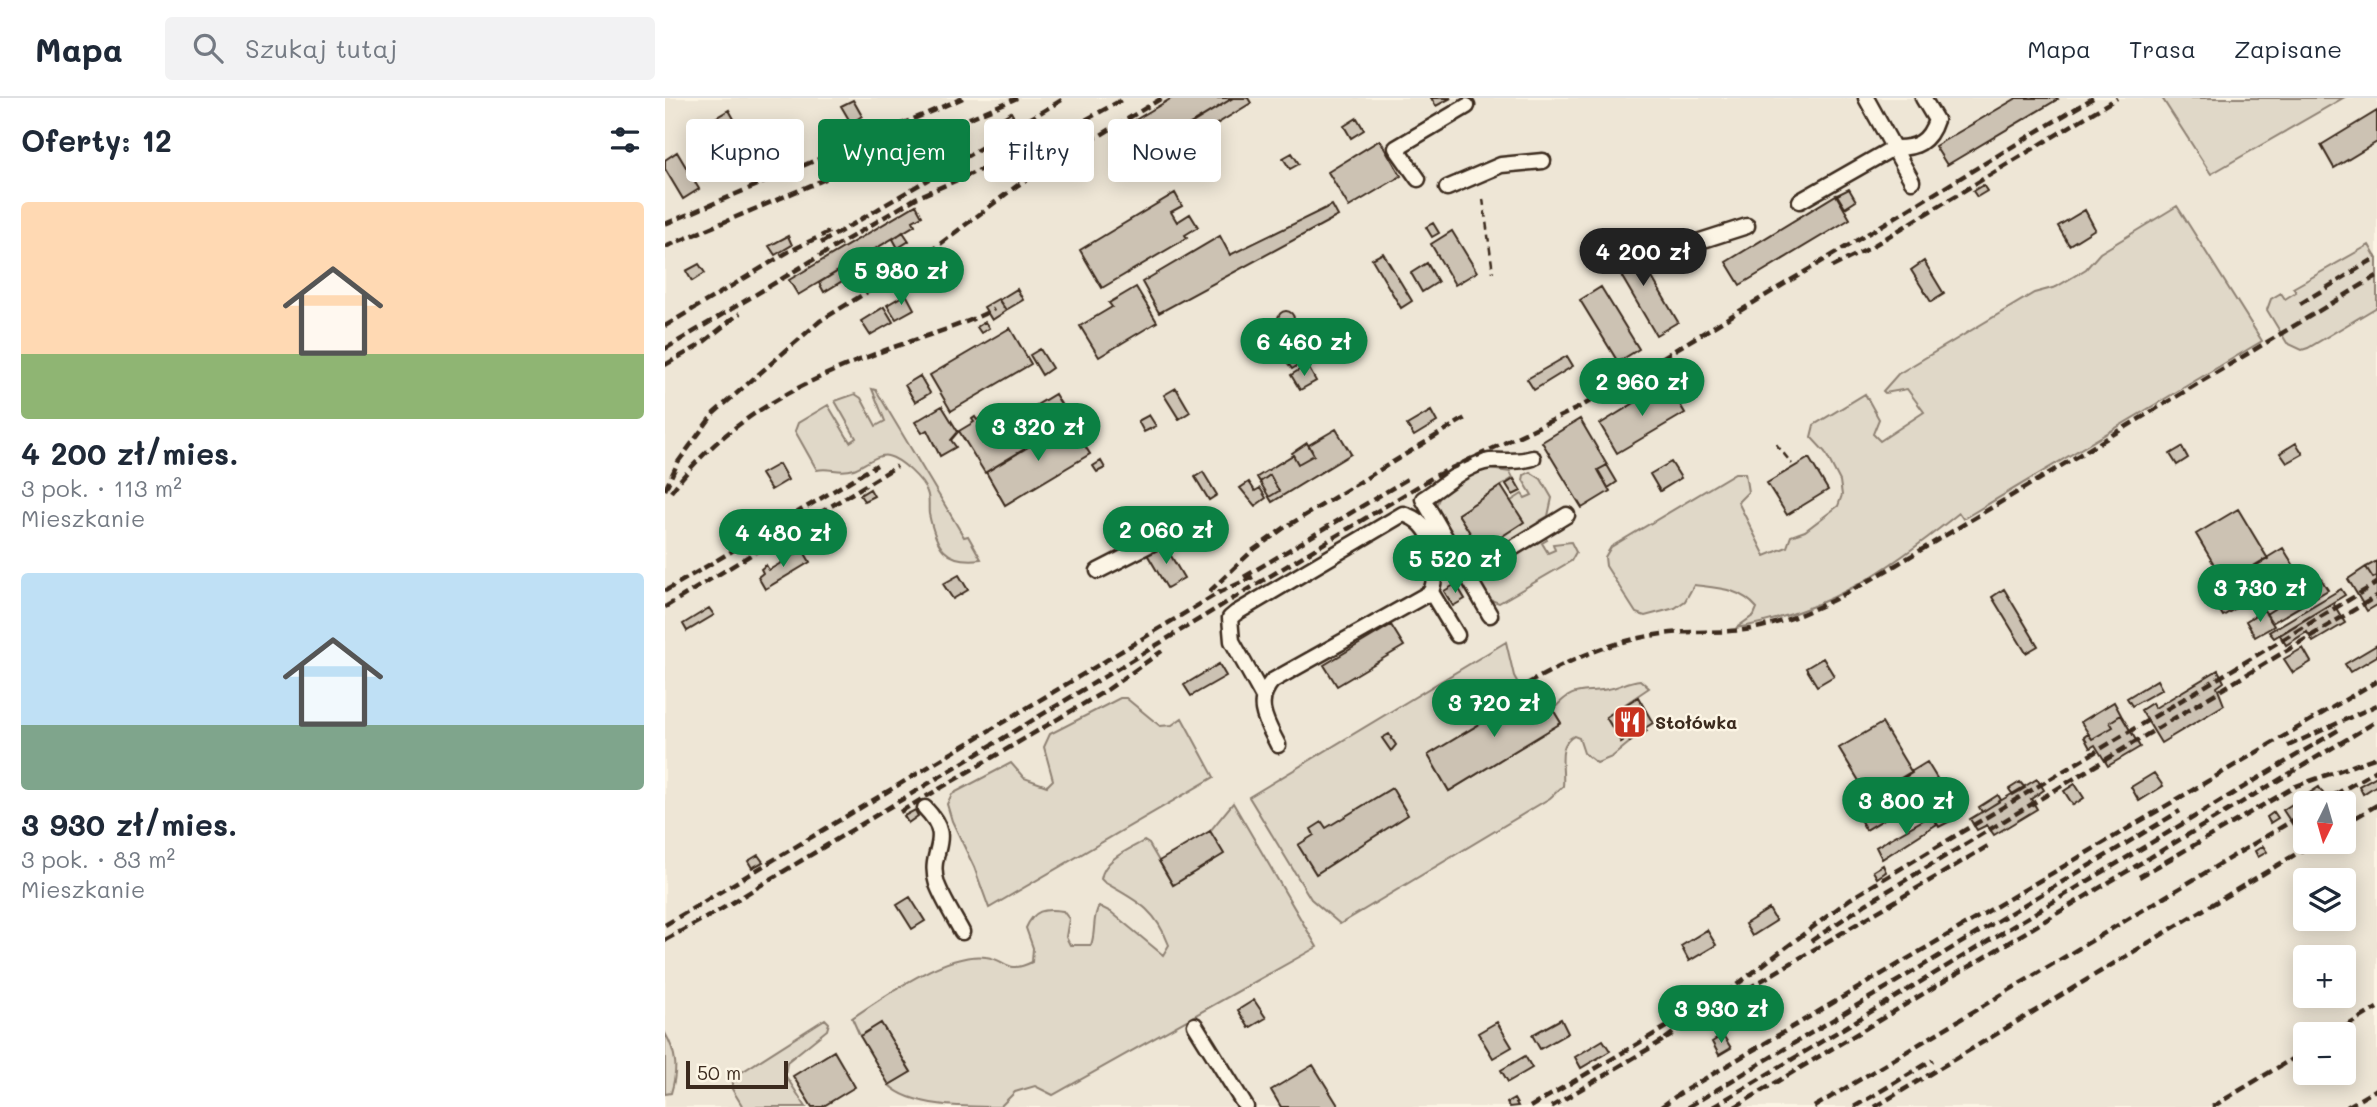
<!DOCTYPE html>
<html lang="pl">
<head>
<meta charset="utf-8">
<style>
	:root { --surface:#fff; --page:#f2f2f3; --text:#1f2937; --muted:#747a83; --line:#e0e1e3; --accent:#0b8043 }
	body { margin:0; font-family:Mali,sans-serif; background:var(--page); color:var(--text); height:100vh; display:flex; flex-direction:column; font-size:26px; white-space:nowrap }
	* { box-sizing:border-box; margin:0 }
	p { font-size:23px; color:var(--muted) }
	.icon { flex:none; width:38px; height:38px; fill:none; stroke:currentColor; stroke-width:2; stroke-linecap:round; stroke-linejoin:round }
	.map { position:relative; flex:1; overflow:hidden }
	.details { display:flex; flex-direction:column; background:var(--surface); width:665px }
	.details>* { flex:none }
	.guide { position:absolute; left:21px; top:21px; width:665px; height:63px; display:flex; gap:14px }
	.needle { width:46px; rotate:185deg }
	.fabs { position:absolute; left:1628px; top:693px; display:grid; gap:14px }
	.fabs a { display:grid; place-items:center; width:63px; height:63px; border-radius:7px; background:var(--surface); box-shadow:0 4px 18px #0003; font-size:35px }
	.scale { position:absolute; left:21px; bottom:18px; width:102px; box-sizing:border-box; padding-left:7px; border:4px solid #3b2a1e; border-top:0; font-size:19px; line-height:24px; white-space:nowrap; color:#3b2a1e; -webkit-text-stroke:5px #fcf5e5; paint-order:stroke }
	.price { position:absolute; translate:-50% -60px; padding:0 16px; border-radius:24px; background:var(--accent); color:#fff; font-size:23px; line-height:46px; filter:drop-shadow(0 2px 4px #0008) }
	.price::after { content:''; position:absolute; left:50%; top:42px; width:21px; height:16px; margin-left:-10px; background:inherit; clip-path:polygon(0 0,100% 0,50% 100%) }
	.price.current { background:#222; color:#fff }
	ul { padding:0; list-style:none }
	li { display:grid; align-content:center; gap:14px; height:371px; padding:0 21px }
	li span { display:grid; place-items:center; height:217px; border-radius:7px; color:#555 }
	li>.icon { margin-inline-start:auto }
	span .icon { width:126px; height:126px; fill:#fffc; stroke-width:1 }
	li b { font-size:30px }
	h2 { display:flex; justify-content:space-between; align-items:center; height:84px; padding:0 21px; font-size:30px }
	.tag { padding:0 24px; border-radius:7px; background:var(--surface); box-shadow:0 4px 18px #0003; font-size:24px; line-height:63px }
	.tag.current { background:var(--accent); color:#fff }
	header { display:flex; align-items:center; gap:42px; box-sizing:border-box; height:98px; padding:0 35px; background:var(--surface); border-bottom:2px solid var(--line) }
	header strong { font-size:33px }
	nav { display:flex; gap:38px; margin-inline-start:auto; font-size:24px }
	.search { width:490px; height:63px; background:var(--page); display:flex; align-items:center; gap:18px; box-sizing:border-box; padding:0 24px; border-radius:7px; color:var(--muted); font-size:26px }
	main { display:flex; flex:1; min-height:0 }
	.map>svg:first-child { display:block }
	.built { fill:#eee6d6; fill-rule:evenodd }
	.green { fill:#e0d8c8; stroke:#8e8173; stroke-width:2 }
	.building { fill:#ccc2b3; stroke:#3b2a1e; stroke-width:2 }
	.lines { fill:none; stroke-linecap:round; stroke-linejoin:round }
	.minor-casing { stroke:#3b2a1e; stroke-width:19 }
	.path { stroke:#3b2a1e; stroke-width:2.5; stroke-dasharray:7 5; stroke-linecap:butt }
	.minor { stroke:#fcf5e5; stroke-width:14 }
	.rail { stroke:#3b2a1e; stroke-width:4.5; stroke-dasharray:10 5; stroke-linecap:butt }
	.labels { text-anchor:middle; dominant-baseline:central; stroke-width:5; stroke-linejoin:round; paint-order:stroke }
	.poi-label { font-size:18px; font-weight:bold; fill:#3b2a1e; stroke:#fcf5e5; text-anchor:start }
</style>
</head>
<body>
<header>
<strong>Mapa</strong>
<div class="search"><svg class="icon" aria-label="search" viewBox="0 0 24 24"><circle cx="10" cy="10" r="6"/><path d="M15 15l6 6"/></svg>Szukaj tutaj</div>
<nav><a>Mapa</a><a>Trasa</a><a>Zapisane</a></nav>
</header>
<main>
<section class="details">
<h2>Oferty: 12<svg class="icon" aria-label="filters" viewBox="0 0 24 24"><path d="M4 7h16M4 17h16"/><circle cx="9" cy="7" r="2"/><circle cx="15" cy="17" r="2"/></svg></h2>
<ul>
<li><span style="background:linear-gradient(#ffd9b3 70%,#8fb573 0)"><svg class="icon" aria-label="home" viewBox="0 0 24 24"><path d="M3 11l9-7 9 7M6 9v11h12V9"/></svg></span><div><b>4 200 zł/mies.</b><p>3 pok. · 113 m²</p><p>Mieszkanie</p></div></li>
<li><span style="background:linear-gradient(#bfe0f5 70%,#7fa58c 0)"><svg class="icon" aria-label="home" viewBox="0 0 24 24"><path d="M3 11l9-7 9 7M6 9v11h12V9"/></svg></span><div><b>3 930 zł/mies.</b><p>3 pok. · 83 m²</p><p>Mieszkanie</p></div></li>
</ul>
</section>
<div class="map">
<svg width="1712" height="1009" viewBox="0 0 1712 1009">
	<rect width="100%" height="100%" fill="#fcf5e5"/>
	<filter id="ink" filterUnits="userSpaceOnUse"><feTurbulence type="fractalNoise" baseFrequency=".0143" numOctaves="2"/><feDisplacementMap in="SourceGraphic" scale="14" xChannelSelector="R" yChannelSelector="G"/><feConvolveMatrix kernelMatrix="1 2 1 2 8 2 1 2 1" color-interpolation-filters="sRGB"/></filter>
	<g filter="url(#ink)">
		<!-- built -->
		<path class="built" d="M0,0h1712v1009h-1712zM1640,705h38v39h-38zM1640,782h38v39h-38zM1640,859h38v39h-38zM1640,936h38v39h-38z"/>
		<!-- green -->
		<path class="green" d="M1497,0h181l-132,76z
			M1512,108l85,135 -299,178 -4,-6c-72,58 -131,99 -223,115l18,-13 3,-7c-17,-20 -39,-20 -63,-23l-9,16 -10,7 -30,8 -9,-3 -30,-47 -1,-9 6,-10 124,-74h10l3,19 -10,10 27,54 22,-9 4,-11 14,-5 33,-25 4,-11 -2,-14 -15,-29 -14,-15 3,-12 51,-31 14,25 -6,15 7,7 44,-29 -17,-23 -22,4 -2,-2 15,-17 136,-81 22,-6 30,-18 14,-16z
			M1704,147l8,14v48l-69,41 -6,2 -15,-7 -20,-33 4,-11 10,-6 4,6 11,-7 -3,-4z
			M207,291l4,1 88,147 4,-1 13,23c-36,5 -45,-12 -52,-45 -1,-7 1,-15 -2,-22 -4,-12 -26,-33 -39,-36 -10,-3 -25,10 -34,13 -14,5 -24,-2 -37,1l-22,-39 3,-8 30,-18 22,37 6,-4 -21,-37 20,-7 6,4 15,28 9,-5z
			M818,370l27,4 3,6 -55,36 23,35 30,-48 11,-7 3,4 7,-3 -9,-15 1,-5 6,-3 11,7 11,19 -4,18 -10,6 9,18 -5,3 6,10 7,-3 -2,-6 18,-2 5,10 -5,9 -72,42 -11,-4 -52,-90c3,-25 26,-31 47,-41z
			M841,544l8,34 11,20 -97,59 21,36 112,-68 -8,-13c20,-24 28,-16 55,-21 12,-2 20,-8 32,-9l9,8 -43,29 15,25 6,-4 3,4 -18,15 -15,6 -13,-10 -5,-15 -5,-2c-18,9 -9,33 -11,50l-13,12 -210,126 -29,-25 -62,-102z
			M455,600h6l34,28 12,-1 10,-7 32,59 -225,131 -15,-41 -22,-46 -5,-17 5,-10 59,-31 13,15 23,8 6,-6 -9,-33 6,-13z
			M568,705l84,144 -264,148 -18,-9 -20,6 -15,15c-35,0 -89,0 -111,-22l22,-13 -30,-48 -21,12 -8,-18c33,-22 93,-66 134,-61 21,2 20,18 46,5l1,-14 -7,-20c8,-18 18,-20 37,-17l6,8 -3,18 4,8h21c5,-13 1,-28 8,-39l12,6 52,43 6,-10c-14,-37 -32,-44 -65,-63l-3,-3c3,-20 27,-29 43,-38l5,3 24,41 50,-31 -13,-23z
			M160,921l4,4 -2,7 -40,32 -2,13 21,32h-63l-11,-18 2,-12z
			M0,935c12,21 13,37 6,60l-6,1z"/>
		<!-- building -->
		<path class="building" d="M507,0h61l-95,58 -16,-28z
			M568,0h15l3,5 -54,33 -7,-12z
			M766,0h20l-15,8z
			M1350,1l1,-1h41l1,1 -111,66 -12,-19z
			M188,2l9,16 -11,7 -10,-17z
			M64,12l10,18 -28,17 -11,-18z
			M1712,13v31l-43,26 -13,-23z
			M346,14l5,9 -13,8 -5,-9z
			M692,20l7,12 -13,8 -7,-12z
			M715,42l21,36 -52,31 -21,-35z
			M495,44l5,9 -11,7 -5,-9z
			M12,54l22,37 -16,10 -18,-30v-9z
			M627,55l7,11 -9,5 -7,-11z
			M1318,87l4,6 -10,6 -4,-6z
			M1184,91l7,12 -11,7 -8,-13z
			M510,95l7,13 -11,6 6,10 13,-8 8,13 -13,8 2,3 -85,50 -22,-38z
			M1171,97l14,24 -110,66 -14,-23z
			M251,107l6,11 -9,5 2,4 -117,70 -9,-15z
			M667,107l6,11 -179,97 -17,-31 78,-46 10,19z
			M1420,112l10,19 -26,16 -11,-19z
			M768,125l6,10 -7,4 -6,-10z
			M787,133l25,41 -22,13 -24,-41z
			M238,134l6,9 -11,7 -5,-9z
			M123,138l4,9 -17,10 -6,-9z
			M965,142l48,82 -22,13 -48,-82z
			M206,153l6,9 -53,32 -5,-9z
			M718,155l29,48 -11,7 -29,-49z
			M1259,163l20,33 -13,8 -20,-32z
			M762,165l11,19 -16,10 -11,-19z
			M34,166l6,9 -13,8 -6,-10z
			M471,189l21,35 -58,35 -19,-31 32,-19 -3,-4z
			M936,189l38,62 -21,13 -38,-62z
			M352,191l6,11 -17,10 -7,-10z
			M241,196l8,15 -18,10 -9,-14z
			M333,201l8,12 -14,9 -8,-13z
			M219,209l9,15 -23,13 -9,-14z
			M613 221a8 8 0 1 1 16 0a8 8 0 1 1-16 0Z
			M320,224l4,6 -8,5 -4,-6z
			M345,230l21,36 -80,47 -21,-36z
			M678,244l7,11 -11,7 -7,-11z
			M631,248l9,15 -13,8 -10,-14z
			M375,251l12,19 -10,7 -12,-20z
			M902,258l6,10 -39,24 -7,-11z
			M642,267l9,16 -16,9 -9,-15z
			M255,278l10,17 -15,9 -10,-17z
			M1002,285l18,30 -68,40 -17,-29z
			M511,290l14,24 -11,7 -15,-24z
			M390,296l16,27 -86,52 -26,-42 15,-9 -2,-3 3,-2 2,3 5,-3 10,15z
			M277,308l16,26 -7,8 5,7 -16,9 -13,-26 -5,3 -7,-11z
			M766,313l6,11 -23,14 -7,-11z
			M484,317l7,11 -12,6 -6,-11z
			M915,321l27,46 -9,5 12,21 -28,17 -40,-66z
			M405,324l20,32 -85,51 -19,-33z
			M671,331l15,25 -79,48 -3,-5 10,-6 -9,-16 -10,7 -3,-5 36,-22 5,9 16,-9 -5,-10z
			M642,345l7,12 -16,9 -6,-11z
			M1631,345l7,11 -16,9 -7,-10z
			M1517,349l6,11 -11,7 -7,-11z
			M1144,360l19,32 -41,25 -20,-32z
			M436,363l4,7 -8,4 -4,-6z
			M1006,364l10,16 -21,13 -10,-17z
			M114,366l9,16 -17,10 -10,-16z
			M942,367l10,17 -9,6 -10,-18z
			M538,374l14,23 -8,5 -14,-23z
			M605,377l9,16 -10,6 -9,-15z
			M849,381l7,12 -8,4 -7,-11z
			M584,384l6,9 5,-3 6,10 -11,8 -15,-18z
			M836,388l23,36 -43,28 -23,-36z
			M205,391l4,7 -10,5 -4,-6z
			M1573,411l30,50 -43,24 -29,-49z
			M499,446l20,34 -17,10 -20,-34z
			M1618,450l14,23 -74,45 -14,-23z
			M138,452l7,12 -45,27 -7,-12 5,-4 -2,-4 5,-4 3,5z
			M1712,463v15l-4,2 -7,-11z
			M1701,469l7,11 4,-2v29l-10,6 -19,-32z
			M294,477l9,15 -15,9 -10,-15z
			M1656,481l7,11 -56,33 -6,-9z
			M791,486l9,15 -12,7 -9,-15z
			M1339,491l34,57 -12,7 -34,-56z
			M1676,491l4,6 -71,43 -5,-6z
			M1668,505l12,20 -32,19 -6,-10 -21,13 -6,-10z
			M44,510l5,7 -27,16 -4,-7z
			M1599,512l10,16 -19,11 -9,-16z
			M726,527l13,21 -67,40 -13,-21z
			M1712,547v11l-27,16 -5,-8z
			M1638,550l8,14 -18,11 -9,-14z
			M1158,560l11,18 -17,10 -11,-18z
			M554,566l7,12 -35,20 -7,-11z
			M1553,572l6,12 -7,5 7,18 -63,38 -20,-33 11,-7 3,5z
			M1492,582l5,9 -30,17 -5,-8z
			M875,590l21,35 -112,68 -21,-36z
			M973,599l15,26 -8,5 2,3 -17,11 -3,-4 -6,4 -15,-25z
			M1449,604l7,13 -11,7 3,5 -21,12 -11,-17z
			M1456,617l19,32 -32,19 -13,-21 -5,3 -6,-11 4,-3 4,5 21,-12 -3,-5z
			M1217,625l30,50 -42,26 -31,-51z
			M724,636l7,11 -5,6 -9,-13z
			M1262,664l14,23 -75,45 -13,-23z
			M1489,675l9,13 -24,15 -8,-14z
			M1712,678v9l-14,9 -4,-8z
			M1372,681l7,11 -13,9 6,10 -43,26 -7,-10 -10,5 -7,-11z
			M1355,684l5,6 -12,7 -4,-6z
			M1410,686l9,14 -11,7 -9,-14z
			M1654,689l10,16h-24v26l-7,4 -15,-23z
			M727,690l16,27 -92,59 -18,-29 16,-10 -3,-6 11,-7 4,6z
			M1333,697l3,5 -19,12 -3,-5z
			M1283,702l10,17 -19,10 -9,-16z
			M250,712l3,6 -10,7 -4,-7z
			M1609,714l4,6 -8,5 -3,-6z
			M1267,717l5,9 -55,35 -6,-12z
			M545,733l14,23 -51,31 -14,-24z
			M1598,748l4,6 -9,5 -3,-6z
			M93,757l5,7 -11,6 -4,-7z
			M1218,767l3,7 -9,6 -4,-7z
			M245,799l15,24 -13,8 -15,-24z
			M1104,811l7,12 -24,15 -7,-12z
			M1042,832l9,15 -27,16 -8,-15z
			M589,902l12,18 -17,10 -11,-18z
			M896,921l7,14 -28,16 -8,-14z
			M832,924l15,25 -19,11 -15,-25z
			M216,925l30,49 -22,13 -29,-49z
			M1058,937l8,13 -12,7 -7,-13z
			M938,942l7,11 -29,17 -6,-11z
			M169,953l21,36 -33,20h-10l-19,-31z
			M860,958l7,12 -24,14 -7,-12z
			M648,967l26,42h-58l-10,-17z
			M849,1001l4,7 -9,1 -2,-4z"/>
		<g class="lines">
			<defs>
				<path id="minor" d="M1201,0l46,83
					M753,81l-22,-31 71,-42
					M782,90l54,-23 42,-4
					M1135,103l93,-53c23,1 36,-6 43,-28l-13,-22
					M1029,145l53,-17
					M433,473l96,-49
					M802,478l100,-61
					M825,517l-67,-116c19,-12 43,-35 67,-38 15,-1 27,2 43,-3
					M597,597l-30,-54 -2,-23 6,-5 167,-99c33,9 37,50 28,78
					M613,647c-11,-22 -25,-42 -6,-64l159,-89 26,43
					M260,710c32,33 1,42 12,76 6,16 17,33 25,48
					M530,927l51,82"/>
			</defs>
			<!-- minor casing -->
			<use href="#minor" class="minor-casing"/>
			<!-- path -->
			<path class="path" d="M818,101l10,73
				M1111,346l16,20"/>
			<!-- minor -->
			<use href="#minor" class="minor"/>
			<!-- rail -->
			<path class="rail" d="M0,126l298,-126
				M156,145l244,-145
				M0,149l352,-149
				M1167,169l34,-17 251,-152
				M1635,206l77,-47
				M0,228l123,-74 41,-20
				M0,251l251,-151 139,-61 70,-39
				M0,267l35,-20 40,-32
				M0,392l13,-28 36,-49 106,-92 99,-61 99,-75 144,-87
				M6,394c56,-75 137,-114 223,-145 34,-12 68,-21 100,-38
				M579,479l165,-99
				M0,493l212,-126
				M544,494l43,-41 32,-23 183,-111
				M0,509l232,-141
				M862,586c45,-26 92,-46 144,-51 26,-2 54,0 80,-4 53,-10 99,-37 145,-64l481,-289
				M1623,648l89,-41
				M1656,705l56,-33
				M235,714l207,-122 55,-39
				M1678,727l34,-20
				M1474,779l157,-91 81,-29
				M0,827l555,-333 33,-15
				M0,842l55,-30 715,-434 147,-70 511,-308
				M1146,843l55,-37 511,-308
				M1069,899l254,-151
				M1668,936l44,-26
				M1000,941l185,-140 527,-316
				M865,1009l148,-87
				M886,1009l121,-72
				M996,1009l18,-13 698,-413
				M1023,1009l492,-296
				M1048,1009l627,-378
				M1070,1009l642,-386
				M1149,1009l491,-294
				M1189,1009l79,-47
				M1210,1009l441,-265
				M1547,1009l93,-56
				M1682,1009l30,-18"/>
		</g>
	</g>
	<!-- icons -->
	<defs>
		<symbol id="restaurant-square" viewBox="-11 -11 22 22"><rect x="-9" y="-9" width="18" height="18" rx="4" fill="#c8321e" stroke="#fcf5e5"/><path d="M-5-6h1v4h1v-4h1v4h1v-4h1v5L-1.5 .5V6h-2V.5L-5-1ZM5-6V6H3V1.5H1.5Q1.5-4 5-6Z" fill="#fff"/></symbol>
	</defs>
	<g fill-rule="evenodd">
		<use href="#restaurant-square" x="946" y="605" width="38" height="38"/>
	</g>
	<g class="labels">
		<!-- poi labels -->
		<g class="poi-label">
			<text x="990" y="624">Stołówka</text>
		</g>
	</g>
</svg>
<div class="fabs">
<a><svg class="needle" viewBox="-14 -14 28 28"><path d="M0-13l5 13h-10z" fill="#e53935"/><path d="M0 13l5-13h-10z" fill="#747a83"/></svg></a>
<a><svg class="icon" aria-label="layers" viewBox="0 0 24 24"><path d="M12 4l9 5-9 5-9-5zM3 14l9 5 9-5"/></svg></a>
<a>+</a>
<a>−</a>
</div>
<div class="scale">50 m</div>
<b class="price current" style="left:978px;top:190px">4 200 zł</b>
<b class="price" style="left:236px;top:209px">5 980 zł</b>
<b class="price" style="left:639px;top:280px">6 460 zł</b>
<b class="price" style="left:977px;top:320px">2 960 zł</b>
<b class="price" style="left:373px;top:365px">3 320 zł</b>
<b class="price" style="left:501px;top:468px">2 060 zł</b>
<b class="price" style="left:118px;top:471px">4 480 zł</b>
<b class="price" style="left:790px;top:497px">5 520 zł</b>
<b class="price" style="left:1595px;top:526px">3 730 zł</b>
<b class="price" style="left:829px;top:641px">3 720 zł</b>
<b class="price" style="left:1241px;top:739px">3 800 zł</b>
<b class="price" style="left:1056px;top:947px">3 930 zł</b>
<div class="guide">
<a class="tag">Kupno</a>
<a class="tag current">Wynajem</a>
<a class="tag">Filtry</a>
<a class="tag">Nowe</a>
</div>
</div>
</main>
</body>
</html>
